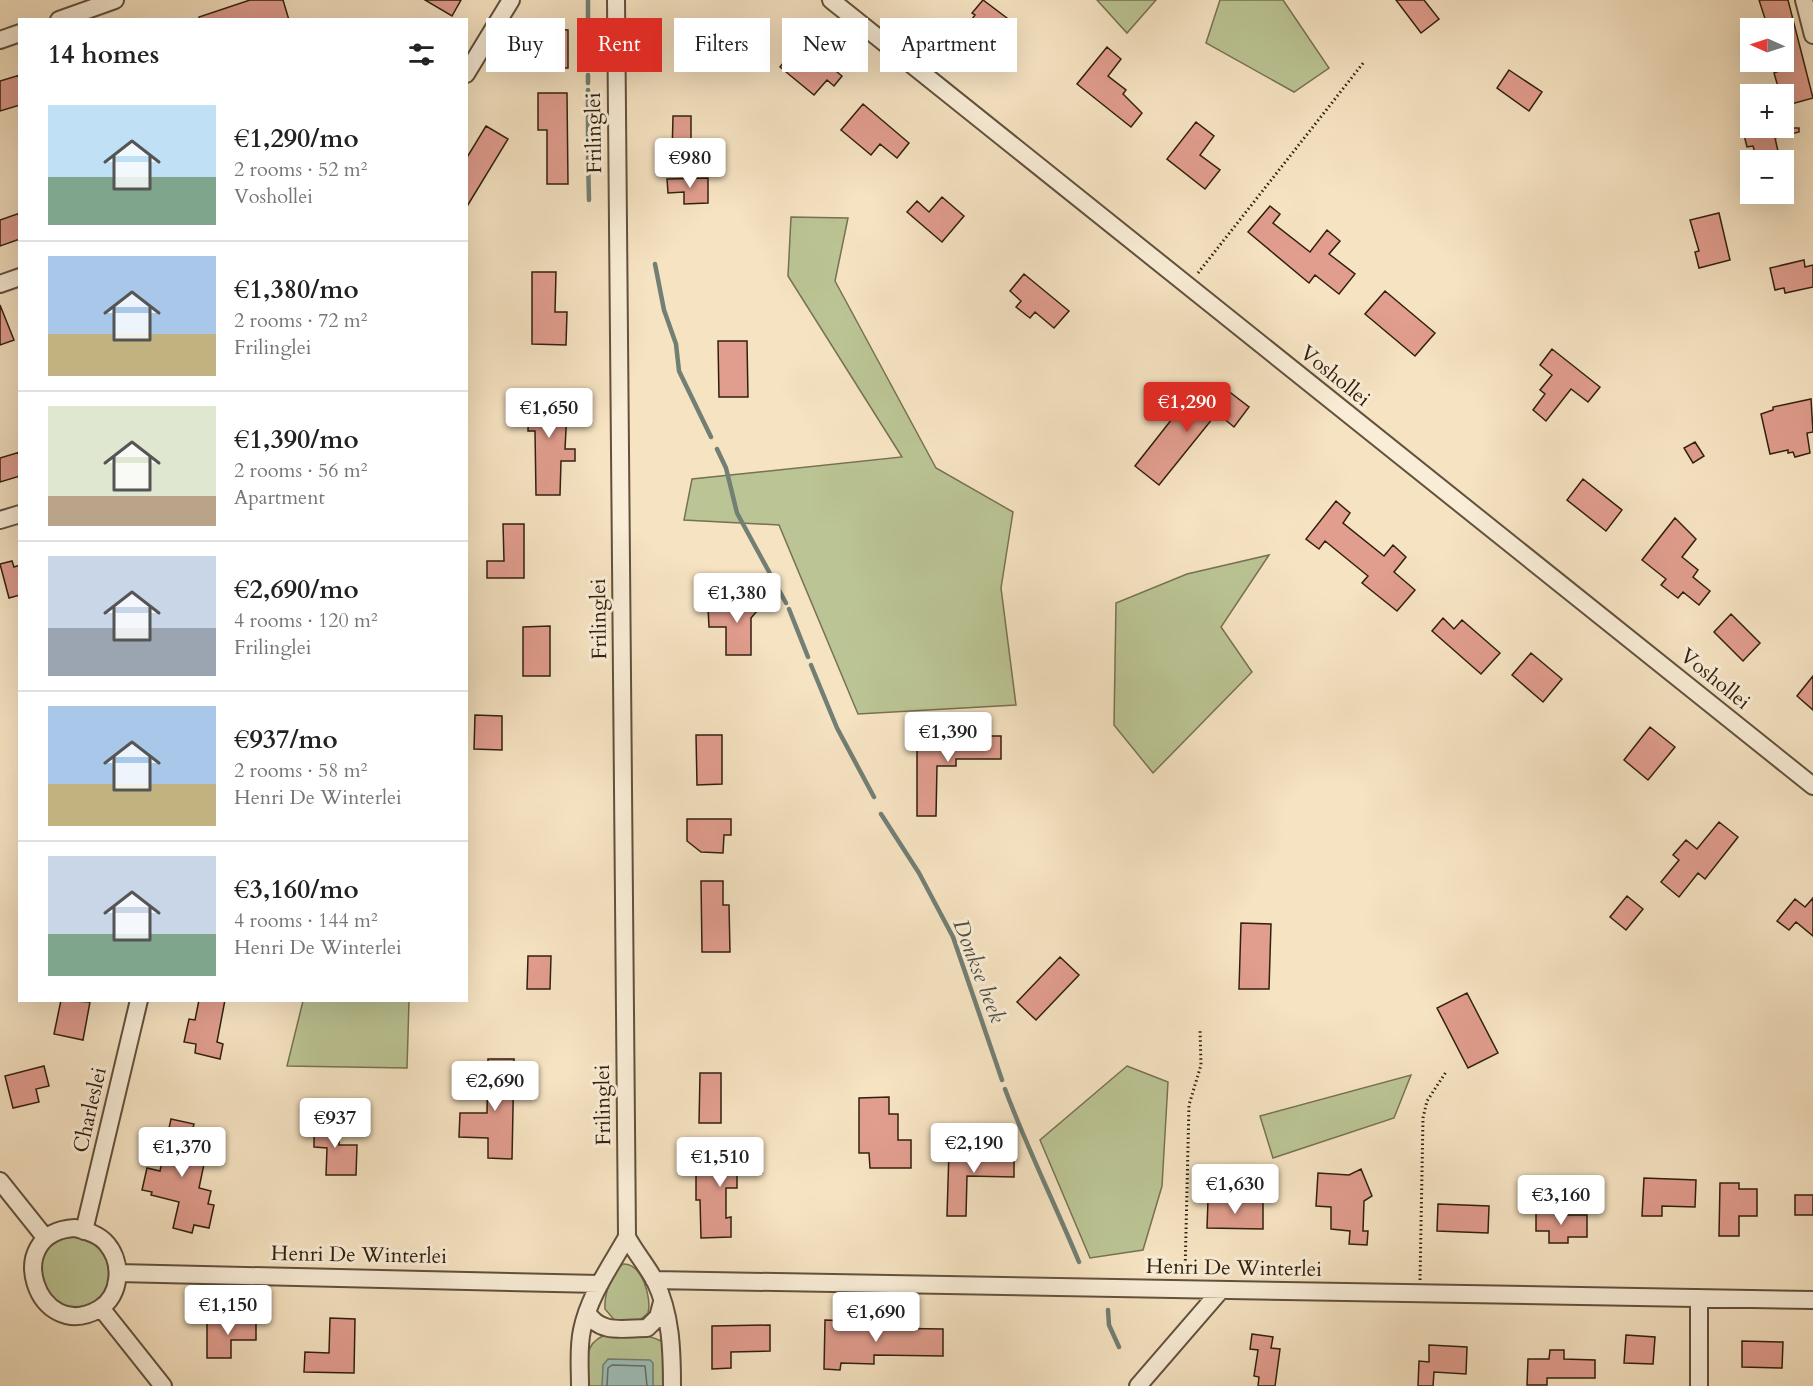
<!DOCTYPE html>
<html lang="en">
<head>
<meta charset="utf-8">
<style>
	:root { --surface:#fff; --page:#f2f2f2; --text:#222; --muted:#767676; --line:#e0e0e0; --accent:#d93025 }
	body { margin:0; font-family:Cardo,serif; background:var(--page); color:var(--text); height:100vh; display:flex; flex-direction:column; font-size:22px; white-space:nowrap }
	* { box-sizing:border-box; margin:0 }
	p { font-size:20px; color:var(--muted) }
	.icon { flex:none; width:33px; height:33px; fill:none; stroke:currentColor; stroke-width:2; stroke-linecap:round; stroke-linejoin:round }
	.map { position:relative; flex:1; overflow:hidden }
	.side { position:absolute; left:18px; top:18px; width:450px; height:984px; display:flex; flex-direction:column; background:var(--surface); border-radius:0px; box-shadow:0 6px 24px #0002 }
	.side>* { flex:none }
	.banner { position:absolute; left:486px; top:18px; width:570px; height:54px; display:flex; gap:12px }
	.needle { width:39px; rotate:273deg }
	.controls { position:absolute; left:1740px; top:18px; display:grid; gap:12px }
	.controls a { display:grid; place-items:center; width:54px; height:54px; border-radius:0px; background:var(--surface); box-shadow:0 6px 24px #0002; font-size:30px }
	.price { position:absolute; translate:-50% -51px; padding:0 14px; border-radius:6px; background:#fff; color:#222; font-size:20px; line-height:39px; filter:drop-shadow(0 2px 3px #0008) }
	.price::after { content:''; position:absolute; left:50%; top:36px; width:18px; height:14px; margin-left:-9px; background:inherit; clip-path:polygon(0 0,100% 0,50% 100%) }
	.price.on { background:var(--accent); color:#fff }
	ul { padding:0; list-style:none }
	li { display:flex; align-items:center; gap:18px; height:150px; padding:0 30px }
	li+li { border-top:2px solid var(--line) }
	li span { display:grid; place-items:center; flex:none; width:168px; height:120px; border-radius:0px; color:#555 }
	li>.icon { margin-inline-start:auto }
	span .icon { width:72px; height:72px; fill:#fffc; stroke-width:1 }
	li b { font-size:26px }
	h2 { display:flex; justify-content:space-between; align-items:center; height:72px; padding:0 30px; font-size:26px }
	.chip { padding:0 21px; border-radius:0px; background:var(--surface); box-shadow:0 6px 24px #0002; font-size:21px; line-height:54px }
	.chip.on { background:var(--accent); color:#fff }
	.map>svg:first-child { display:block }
	.green { fill:#bbc494; stroke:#767252; stroke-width:1.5 }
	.water { fill:#9dbeb7; stroke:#727f74; stroke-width:1.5 }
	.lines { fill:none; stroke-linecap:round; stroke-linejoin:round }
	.shore { stroke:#676f63; stroke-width:1.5 }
	.stream { stroke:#727f74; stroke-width:4.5 }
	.building { fill:#e19d8e; stroke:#31200f; stroke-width:1.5 }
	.minor-casing { stroke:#62513c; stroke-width:20 }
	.path { stroke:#31200f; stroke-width:3; stroke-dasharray:1.5 3; stroke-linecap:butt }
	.minor { stroke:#f9edd7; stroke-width:16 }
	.labels { text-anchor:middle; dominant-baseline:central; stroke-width:6; stroke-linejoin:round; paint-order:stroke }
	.street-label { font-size:21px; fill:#31200f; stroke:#f9edd7 }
	.water-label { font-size:22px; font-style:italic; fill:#514f41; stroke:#f9edd7 }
</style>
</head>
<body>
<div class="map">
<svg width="1813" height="1386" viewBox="0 0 1813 1386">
	<rect width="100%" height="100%" fill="#f6e3c2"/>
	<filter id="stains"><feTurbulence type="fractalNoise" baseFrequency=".00333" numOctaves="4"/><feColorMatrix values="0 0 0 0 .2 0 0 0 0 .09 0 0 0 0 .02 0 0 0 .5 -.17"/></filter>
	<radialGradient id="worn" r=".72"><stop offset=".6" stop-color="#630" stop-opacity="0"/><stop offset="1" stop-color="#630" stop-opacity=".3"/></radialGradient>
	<!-- green -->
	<path class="green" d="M1097,0h59l-29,33z
		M1220,0h63l46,68 -35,24 -88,-49z
		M791,217l57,1 -13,63 101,187 77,44 -12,76 15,117 -158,9 -79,-189 -95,-5 8,-41 210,-22 -114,-181z
		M1269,555l-48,72 31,45 -99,101 -39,-48 2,-122 71,-29z
		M303,1001h106l-2,67 -120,-2z
		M1127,1066l41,16 -6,104 -19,64 -53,8 -50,-118z
		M1411,1075l-17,43 -121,40 -13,-42z
		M39 1272a36 36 0 1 1 72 0a36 36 0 1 1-72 0Z
		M623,1264c19,-1 29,34 25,49l-8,7 -24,2 -11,-13c-1,-13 6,-38 18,-45z
		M603,1336c19,0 45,-5 61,7l4,43h-80c-1,-19 -6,-41 15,-50z"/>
	<!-- water -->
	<path class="water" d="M608,1359l42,1 3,3v23h-51l1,-21z"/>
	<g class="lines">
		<!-- shore -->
		<path class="shore" d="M607,1386l1,-18 4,-3 33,1 2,20"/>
		<!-- stream -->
		<path class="stream" d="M588,0v67
			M588,75v8
			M588,147v-57
			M588,157l1,43
			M655,264l9,46 12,34 3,27 32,66
			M717,449l9,19 11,45 49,90
			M789,609l19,48
			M811,665l26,63 37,69
			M881,814l38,59 34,64 49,143
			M1005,1089c22,59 50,115 74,173
			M1108,1310l1,15 10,22"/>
	</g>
	<!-- building -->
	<path class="building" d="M250,0h33l6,20h-90v-3z
		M425,0h36l-9,16z
		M983,0l28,21 -25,27 -23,-17 12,-16 -3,-2z
		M1396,0h28l15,19 -18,14z
		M1759,0h29l25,98 -29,8v-12h-4l-6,-21 5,-2 -2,-9h7v-34h-16z
		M544,29l24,1v38h-24z
		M800,42l42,34 -8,10 -7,-6 -13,15 -34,-28z
		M1107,47l14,12 -13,17 18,14 -3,4 19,19 -11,14 -54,-43z
		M1509,70l33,22 -13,19 -32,-23z
		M20,75v30l-20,6v-30z
		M538,93h29l1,91h-21v-54h-9z
		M863,104l46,39 -12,15 -17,-14 -9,11 -30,-25z
		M673,116h18v40l-19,-1z
		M1196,122l18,14 -14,19 20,15 -15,19 -38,-30z
		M486,126l22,13 -42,69v-49z
		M1764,128h35v4l-24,6 5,22h-23l-4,-14 -6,1 -3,-12z
		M708,178v25l-24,1v-12l-16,1 -1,-14z
		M942,197l22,19 -22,26 -35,-30 10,-11 12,11z
		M1270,206l10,8 -7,9 37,29 17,-22 13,11 -11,13 26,20 -16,20 -24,-19 -6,8 -61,-51z
		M20,213v26l-20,7v-26z
		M1719,213l11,47 -31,8 -4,-16 4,-1 -9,-31z
		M1804,260l1,7 8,-2v22l-28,6 -1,-5 -9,2 -5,-22z
		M532,272h24l-1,40h12l-1,33 -34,-1z
		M1024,274l45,37 -15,17 -19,-16 -5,6 -14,-11 5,-6 -11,-10z
		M1385,291l50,42 -20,23 -50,-42z
		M0,305l14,35 -14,5z
		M718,341h29l1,56h-29z
		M1552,349l48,38 -12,15 -17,-13 -25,32 -13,-11 12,-16 -5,-4 12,-15 -12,-10z
		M1227,390l22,17 -15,20 -17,-14 -58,72 -24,-19 59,-75 20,16z
		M529,391l39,1 -3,57h10v12h-14l-1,34h-24l-1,-64h-7z
		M1811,399l2,33 -6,1 3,20 -15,4 -2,-5 -5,1v-3l-18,4 -9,-40 12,-4v-3z
		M1695,442l9,14 -11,7 -9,-15z
		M20,452v24l-20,6v-24z
		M1583,479l39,31 -16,21 -39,-31z
		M1336,501l14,12 -7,10 41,33 9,-11 13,12 -12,15 21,18 -18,21 -35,-28 6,-7 -43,-35 -6,8 -13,-10z
		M1675,518l21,21 -14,18 16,13 -5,7 17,14 -11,14 -16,-13 -5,6 -17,-13 5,-6 -24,-19z
		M503,524h21v54h-37v-17h17z
		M12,561l2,6 6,-2v30l-11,3 -9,-34z
		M752,591l11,13 -12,14v37h-25v-28h-17l-1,-19h26z
		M1731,614l29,29 -17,18 -29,-29z
		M1443,618l11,11 8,-9 38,33 -19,21 -49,-43z
		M550,626v50h-27v-49z
		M1531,653l31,26 -19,23 -31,-27z
		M1813,676v34l-16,-14z
		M475,715l27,1v34l-28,-1z
		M1650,727l25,20 -27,33 -24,-20z
		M696,735h26v49l-25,1z
		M926,736h75v23h-45v7h-19l-1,50h-19v-73h9z
		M687,819h44v16h-7l-1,18 -22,-1 -14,-11z
		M1719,822l19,15 -33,42 -7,-6 -19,24 -18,-15 18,-22 -6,-5 13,-15 11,9z
		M701,881h22v24h6l1,47h-28z
		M1627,896l16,13 -17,21 -16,-13z
		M1813,898v38l-17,-14 -7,8 -12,-9 18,-22 10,8z
		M1241,923l30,1 -2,65h-30z
		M528,956h23l-1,33h-23z
		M1060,957l19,18 -43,45 -19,-18z
		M1467,993l31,60 -30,15 -31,-60z
		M61,1000l29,2 -7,38 -29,-6z
		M199,1000h26l-8,42 6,2 -3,15 -25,-6 1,-9 -12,-2 5,-23 6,1z
		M488,1059h26l-2,100 -24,-1v-20l-29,-1 1,-24h27z
		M44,1066l5,20 -13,3 3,13 -26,6 -8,-32z
		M700,1073h21v50h-22z
		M889,1097v17h9v26h13v28h-41l-1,-15h-10v-55z
		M171,1119l23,5 -4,16 18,5 -9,43 12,3 -3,13 6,1 -5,23 -15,-3 -2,8 -19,-5 6,-26 -28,-7 1,-3 -10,-2 5,-22 13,3z
		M314,1120h25v25h18l-1,30h-30l1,-27 -13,-1z
		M949,1150l65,2v25l-47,-1 -1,40h-19z
		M762,1153v20h-25v15h-11v30l5,-1v20l-30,1 -1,-38h-4v-46z
		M1361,1169l11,27 -8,5 -1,30h5l-1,14 -18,-1 1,-13 -19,-2v-22l-15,-1 2,-33 31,2z
		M1644,1178l52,2 -1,27 -33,-1v10h-20z
		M1720,1183h19v6h18v27h-18v20h-20z
		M1795,1195h18v20h-18z
		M1208,1200l55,2v27l-56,-1z
		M1438,1204l51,2 -1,27 -51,-2z
		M1536,1209l19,1v5h32v22h-19v6h-19v-12h-13z
		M330,1318l25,1 -1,54 -50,-1 1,-20 24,1z
		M825,1320l50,2v6l68,1v27l-69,-1v9l-33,-1 -1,7 -16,-1z
		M207,1321h49v19h-25v18h-24z
		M770,1325v26l-39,1v16l-19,1v-43z
		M1252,1334l21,3 -2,11 9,1 -5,37h-17l1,-9 -5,-1 4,-26 -8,-1z
		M1626,1335l29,2 -2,27 -29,-1z
		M1742,1341l41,1 -1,26 -40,-1z
		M1429,1345l38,2 -1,27 -32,-2 -1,14h-15l1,-25 10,1z
		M1550,1350h14v9l31,1v18h-48v7h-20l1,-26h21z"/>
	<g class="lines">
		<defs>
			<path id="minor" d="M616,0l11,1237c8,15 20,29 28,44 16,33 17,69 17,105
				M831,0l982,786
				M1804,0l9,35
				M59,20l56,-20
				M0,40l20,-7
				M466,74l45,-74
				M0,284l20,-7
				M0,520l20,-6
				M0,1181l44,55
				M75,1228c11,3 24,6 32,16 16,19 14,52 -8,65 -62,36 -99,-77 -24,-81z
				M84,1231l55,-231
				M118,1273l482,11
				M654,1280l1159,20
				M101,1308l62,78
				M587,1312c13,23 37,16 60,16l11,-11 4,-15
				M580,1386c0,-19 -2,-38 2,-56 7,-34 28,-63 45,-93
				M1138,1386l83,-96
				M1699,1386v-88"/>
		</defs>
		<!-- minor casing -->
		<use href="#minor" class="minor-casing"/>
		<!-- path -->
		<path class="path" d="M1198,273l166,-211
			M1185,1274l4,-169 12,-40 -1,-36
			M1420,1280l3,-162 4,-17 19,-29"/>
		<!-- minor -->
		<use href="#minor" class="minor"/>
	</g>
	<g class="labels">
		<!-- street labels -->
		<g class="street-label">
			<text transform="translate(594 133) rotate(-91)">Frilinglei</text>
			<text transform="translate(1335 376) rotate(39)">Voshollei</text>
			<text transform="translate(599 619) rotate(-91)">Frilinglei</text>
			<text transform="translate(1715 679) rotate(39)">Voshollei</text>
			<text transform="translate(603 1105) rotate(-91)">Frilinglei</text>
			<text transform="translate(90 1110) rotate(-77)">Charleslei</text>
			<text transform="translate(359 1255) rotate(1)">Henri De Winterlei</text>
			<text transform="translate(1234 1268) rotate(1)">Henri De Winterlei</text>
		</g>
		<!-- water labels -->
		<g class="water-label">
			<text transform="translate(979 971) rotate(69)">Donkse beek</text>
		</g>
	</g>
	<rect width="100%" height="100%" filter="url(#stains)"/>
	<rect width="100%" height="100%" fill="url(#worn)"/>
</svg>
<div class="controls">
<a><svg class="needle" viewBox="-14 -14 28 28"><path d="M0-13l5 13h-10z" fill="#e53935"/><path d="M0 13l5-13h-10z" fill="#767676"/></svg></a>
<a>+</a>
<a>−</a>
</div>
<b class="price" style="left:690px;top:189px">€980</b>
<b class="price on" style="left:1187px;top:433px">€1,290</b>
<b class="price" style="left:549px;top:439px">€1,650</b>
<b class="price" style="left:737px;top:624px">€1,380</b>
<b class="price" style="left:948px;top:763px">€1,390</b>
<b class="price" style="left:495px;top:1112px">€2,690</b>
<b class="price" style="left:335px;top:1149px">€937</b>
<b class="price" style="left:974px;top:1174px">€2,190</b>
<b class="price" style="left:182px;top:1178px">€1,370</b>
<b class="price" style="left:720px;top:1188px">€1,510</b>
<b class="price" style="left:1235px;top:1215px">€1,630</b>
<b class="price" style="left:1561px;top:1226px">€3,160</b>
<b class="price" style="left:228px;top:1336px">€1,150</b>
<b class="price" style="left:876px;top:1343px">€1,690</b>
<div class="banner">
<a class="chip">Buy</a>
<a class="chip on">Rent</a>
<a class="chip">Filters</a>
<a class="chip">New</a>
<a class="chip">Apartment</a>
</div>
<section class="side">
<h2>14 homes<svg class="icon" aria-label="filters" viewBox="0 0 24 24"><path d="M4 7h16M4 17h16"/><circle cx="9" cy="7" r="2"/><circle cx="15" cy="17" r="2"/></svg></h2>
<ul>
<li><span style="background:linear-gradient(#bfe0f5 60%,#7fa58c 0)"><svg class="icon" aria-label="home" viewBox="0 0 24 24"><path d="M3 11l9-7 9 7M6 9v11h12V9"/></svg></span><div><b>€1,290/mo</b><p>2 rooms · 52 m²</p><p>Voshollei</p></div></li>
<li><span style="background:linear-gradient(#a9c7e8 65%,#c2b280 0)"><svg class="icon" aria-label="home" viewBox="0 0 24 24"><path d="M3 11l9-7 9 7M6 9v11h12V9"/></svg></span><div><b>€1,380/mo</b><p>2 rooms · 72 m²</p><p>Frilinglei</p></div></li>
<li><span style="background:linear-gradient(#dfe7d0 75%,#b9a48a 0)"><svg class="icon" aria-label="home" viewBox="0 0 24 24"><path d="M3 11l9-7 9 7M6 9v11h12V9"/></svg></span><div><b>€1,390/mo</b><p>2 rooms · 56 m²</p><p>Apartment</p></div></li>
<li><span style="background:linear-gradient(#c9d6e8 60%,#9aa5b1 0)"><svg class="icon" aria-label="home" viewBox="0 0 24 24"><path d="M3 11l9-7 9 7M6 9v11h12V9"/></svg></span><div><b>€2,690/mo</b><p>4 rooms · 120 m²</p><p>Frilinglei</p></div></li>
<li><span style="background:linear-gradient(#a9c7e8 65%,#c2b280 0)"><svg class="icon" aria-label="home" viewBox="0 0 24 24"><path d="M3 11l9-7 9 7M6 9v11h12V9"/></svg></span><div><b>€937/mo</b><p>2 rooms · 58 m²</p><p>Henri De Winterlei</p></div></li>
<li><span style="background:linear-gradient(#c9d6e8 65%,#7fa58c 0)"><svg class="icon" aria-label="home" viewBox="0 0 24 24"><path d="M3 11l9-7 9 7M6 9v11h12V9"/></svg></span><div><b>€3,160/mo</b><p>4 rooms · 144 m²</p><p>Henri De Winterlei</p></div></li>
</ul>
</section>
</div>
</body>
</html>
